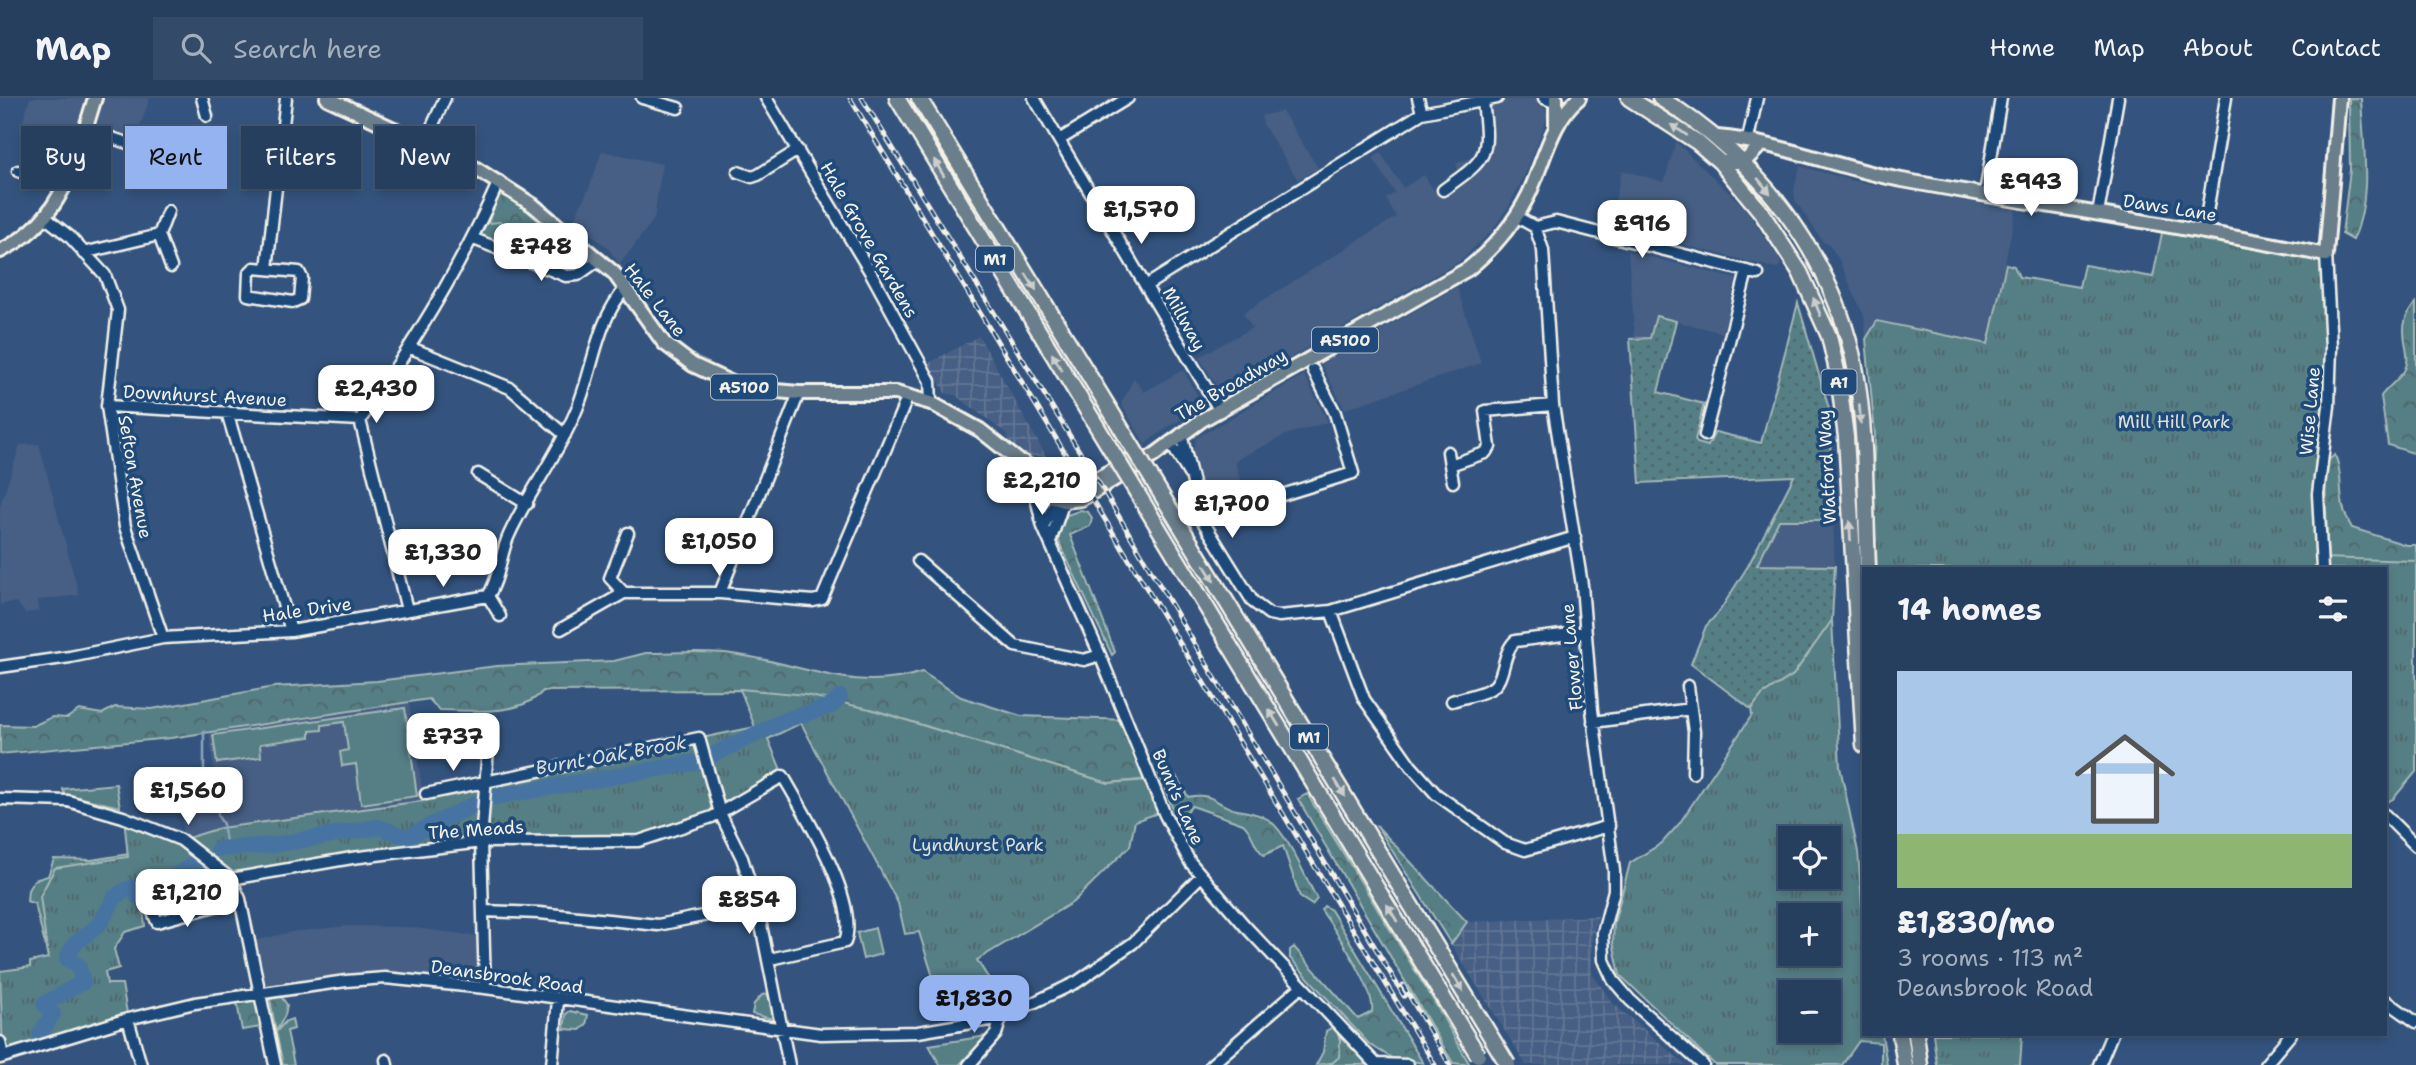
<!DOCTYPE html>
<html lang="en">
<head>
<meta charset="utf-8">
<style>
	:root { --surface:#273f5f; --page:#334a68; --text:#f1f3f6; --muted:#a4afbd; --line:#435874; --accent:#95b2f1 }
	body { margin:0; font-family:"Shantell Sans",sans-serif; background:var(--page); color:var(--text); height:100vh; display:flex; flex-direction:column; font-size:26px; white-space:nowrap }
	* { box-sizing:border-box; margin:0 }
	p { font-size:23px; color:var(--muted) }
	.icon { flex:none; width:38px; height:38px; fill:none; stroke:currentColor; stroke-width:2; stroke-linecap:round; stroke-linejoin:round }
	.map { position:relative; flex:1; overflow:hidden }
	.panel { position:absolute; left:1862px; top:469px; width:525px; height:469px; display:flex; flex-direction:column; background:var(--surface); border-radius:0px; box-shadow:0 4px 10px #0003,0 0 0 2px var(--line) }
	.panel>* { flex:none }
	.hud { position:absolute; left:21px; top:28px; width:665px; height:63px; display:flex; gap:14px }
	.tools { position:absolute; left:1778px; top:728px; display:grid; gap:14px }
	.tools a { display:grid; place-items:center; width:63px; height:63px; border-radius:0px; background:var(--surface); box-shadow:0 4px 10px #0003,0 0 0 2px var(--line); font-size:35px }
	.price { position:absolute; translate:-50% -60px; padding:0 16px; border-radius:14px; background:#fff; color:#222; font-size:23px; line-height:46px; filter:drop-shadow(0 2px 4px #0008) }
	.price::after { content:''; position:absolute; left:50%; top:42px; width:21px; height:16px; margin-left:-10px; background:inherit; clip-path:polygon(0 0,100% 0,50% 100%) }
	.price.active { background:var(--accent); color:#111 }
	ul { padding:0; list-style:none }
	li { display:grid; align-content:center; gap:14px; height:371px; padding:0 35px }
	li+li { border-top:2px solid var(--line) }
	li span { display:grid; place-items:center; height:217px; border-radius:0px; color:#555 }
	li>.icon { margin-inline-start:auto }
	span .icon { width:126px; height:126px; fill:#fffc; stroke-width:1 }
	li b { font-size:30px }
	h2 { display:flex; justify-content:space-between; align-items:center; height:84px; padding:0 35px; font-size:30px }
	.tag { padding:0 24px; border-radius:0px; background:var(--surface); box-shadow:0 4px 10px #0003,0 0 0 2px var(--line); font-size:24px; line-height:63px }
	.tag.active { background:var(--accent); color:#111 }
	header { display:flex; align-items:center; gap:42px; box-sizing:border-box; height:98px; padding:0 35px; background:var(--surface); border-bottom:2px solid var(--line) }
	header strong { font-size:33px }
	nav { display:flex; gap:38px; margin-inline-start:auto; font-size:24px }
	.search { width:490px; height:63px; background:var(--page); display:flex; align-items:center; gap:18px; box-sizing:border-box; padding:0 24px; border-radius:0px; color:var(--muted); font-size:26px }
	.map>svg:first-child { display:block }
	.built { fill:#465e84 }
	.industrial { fill:url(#industrial-grid) }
	.grass { fill:#557e85; stroke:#a4b8b6; stroke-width:2 }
	.forest { fill:url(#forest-crowns); stroke:#a4b8b6; stroke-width:2 }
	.park { fill:url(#park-tufts); stroke:#a4b8b6; stroke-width:2; fill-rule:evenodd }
	.garden { fill:url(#garden-dots); stroke:#a4b8b6; stroke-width:2 }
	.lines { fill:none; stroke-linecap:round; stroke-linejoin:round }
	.stream { stroke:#8ca5be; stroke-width:2.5 }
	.river { stroke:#4773a2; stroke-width:16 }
	.minor-casing { stroke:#f4f1e8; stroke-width:15 }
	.major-casing { stroke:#f4f1e8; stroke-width:18 }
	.highway-casing { stroke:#f4f1e8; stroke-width:19 }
	.minor { stroke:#1f4a7a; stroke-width:10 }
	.major { stroke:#6b7e8b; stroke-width:12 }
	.highway { stroke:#6b7e8b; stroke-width:14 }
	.rail-casing { stroke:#f4f1e8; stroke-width:5 }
	.rail { stroke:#1f4a7a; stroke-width:2.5; stroke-dasharray:8; stroke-linecap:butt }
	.highway-bridge-casing { stroke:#f4f1e8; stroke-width:19; stroke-linecap:butt }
	.highway-bridge { stroke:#6b7e8b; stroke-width:14 }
	.oneway { fill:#cbcecc }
	.labels { text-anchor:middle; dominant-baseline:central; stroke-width:7; stroke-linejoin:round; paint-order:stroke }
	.shield { fill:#1f4a7a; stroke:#b4bfc7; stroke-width:2 }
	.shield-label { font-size:16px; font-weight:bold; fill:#f4f1e8 }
	.street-label { font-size:18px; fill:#f4f1e8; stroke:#1f4a7a }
	.park-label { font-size:18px; fill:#dce0d9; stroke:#1f4a7a }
	.water-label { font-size:19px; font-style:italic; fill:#dadede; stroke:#1f4a7a }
</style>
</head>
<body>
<header>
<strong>Map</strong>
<div class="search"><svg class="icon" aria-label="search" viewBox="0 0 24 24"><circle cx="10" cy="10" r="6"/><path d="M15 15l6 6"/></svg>Search here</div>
<nav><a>Home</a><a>Map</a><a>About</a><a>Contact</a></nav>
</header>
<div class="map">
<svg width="2416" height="967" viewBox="0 0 2416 967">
	<defs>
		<pattern id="industrial-grid" width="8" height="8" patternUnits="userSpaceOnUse" patternTransform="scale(1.75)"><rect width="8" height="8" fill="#465e84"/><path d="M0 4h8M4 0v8" fill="none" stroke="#617695"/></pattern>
		<pattern id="forest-crowns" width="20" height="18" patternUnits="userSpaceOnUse" patternTransform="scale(1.75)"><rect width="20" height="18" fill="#557e85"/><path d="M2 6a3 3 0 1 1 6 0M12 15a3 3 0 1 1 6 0" fill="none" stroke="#506669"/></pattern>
		<pattern id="park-tufts" width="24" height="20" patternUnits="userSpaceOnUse" patternTransform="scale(1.75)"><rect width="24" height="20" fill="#557e85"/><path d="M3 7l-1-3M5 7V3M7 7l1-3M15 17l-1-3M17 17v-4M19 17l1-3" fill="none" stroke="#506669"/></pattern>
		<pattern id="garden-dots" width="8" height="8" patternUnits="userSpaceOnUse" patternTransform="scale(1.75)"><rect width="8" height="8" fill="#557e85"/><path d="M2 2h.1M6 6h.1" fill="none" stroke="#506669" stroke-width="1.8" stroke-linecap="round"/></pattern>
	</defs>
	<rect width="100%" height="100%" fill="#34547f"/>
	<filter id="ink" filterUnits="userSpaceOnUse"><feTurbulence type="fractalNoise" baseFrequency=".0143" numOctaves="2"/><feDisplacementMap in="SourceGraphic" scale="14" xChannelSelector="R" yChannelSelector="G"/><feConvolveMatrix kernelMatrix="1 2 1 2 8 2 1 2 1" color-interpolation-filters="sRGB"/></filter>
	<g filter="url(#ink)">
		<!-- built -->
		<path class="built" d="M30,0h55l-10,36 -7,8 -46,-18z
			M104,0h46l-14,39 -40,-12z
			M1483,0h57l8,17 -20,53 -19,38 -18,26 -31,29 -237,135 -24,-39 53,-29 -9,-15 153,-96 -10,-18 9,-6 -22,-35 8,-5 22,35 21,-13 11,17 25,-16 -4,-12 26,-11z
			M1282,13l36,57 -20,12 -34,-54 -3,-10z
			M1676,44l69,66 35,52v6l-5,2 -166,-42 13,-56 42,12z
			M602,53l60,13 -8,55 -34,45 -14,-18 -33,-25 17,-35z
			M1800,68l54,15 162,29 -28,134 -111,-23 -11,18 -2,-23 -26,-58 -10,-15h-4l-29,-43 -1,-11z
			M1628,153l108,28 -13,54 -67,-17 -6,22 -15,1z
			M1457,189l24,76 -136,46 -24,-45z
			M1183,272l22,38 -34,17 -26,19 -24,-40 13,-26 10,14z
			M1304,277l24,47 -40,12 -51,25 -2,4 10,33 -40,13 -13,-52 4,-19z
			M39,346l40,151 -41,5 1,11 -14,2 -8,-11 -17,2v-98l20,-61z
			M1778,422h55l2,46h-79z
			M409,604l15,99 -204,27 -37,9 -6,-63 37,-4 -5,-37z
			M348,828l58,1 79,10v51l-100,-10 -127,15 -9,-51 43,-10z"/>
		<!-- industrial -->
		<path class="industrial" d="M979,238l68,122 13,18 -2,3 -50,-39 -1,-6 -52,-39 -10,-2 -16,-30z
			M1598,818l-6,21v37l21,29 73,62h-160l-75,-121 16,-22z"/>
		<!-- grass -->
		<path class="grass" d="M505,93l29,21 54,48 -14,10h-9l-80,-33 -4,-4 16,-39z
			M405,610l12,88 -56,8 -5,-40 -14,2 -2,-14 8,-2 -4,-28 -22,3v5l-12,1v6l-50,7 1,13 -44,6 -4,-28z
			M116,686l4,23 -56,-13 -1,-5z
			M875,830l6,26 -18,5 -6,-26z
			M768,896l7,22 -2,3 -21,-5 2,-10 8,-9z
			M570,913l18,4 -2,10 -6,5 -16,-1 2,-15z
			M292,921l2,10 -7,2 7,34h-11l-7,-33 10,-11z
			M987,938l-28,29h-19l-11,-20z"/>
		<!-- forest -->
		<path class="forest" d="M2349,0h12c2,46 12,100 -8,142l-11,-6 8,-64z
			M506,95c24,18 57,40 71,67l-9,3 -17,-13 -3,-9 -6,-3 -3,15 -18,-8 -4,-15 -17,-8 -12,1 10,-27z
			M2416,205v151l-28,-9 -7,-49c7,-9 17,-16 23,-25 12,-20 -14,-41 12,-68z
			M2335,357c11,26 -1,43 17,73l54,17h10v43l-31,-19h-57l-3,-95 2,-13z
			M1081,412l7,2 4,6 -2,8 -20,9 45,117 -3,3 -53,-113v-11l8,-16z
			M646,555c28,0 58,-3 86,1 67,8 122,41 190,18l39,25 60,19 105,4 25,59 -43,4 -237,-74 -107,16 -24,-35 -197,1c-23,26 -72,19 -104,19l-10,-11 -258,39 -171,16v-29l33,1 19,-9 15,1 12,-8 23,4 13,-7 37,2 122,-22 103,-6 120,-15 117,-5z
			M1159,676l17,2 12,21c25,-5 26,6 45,12 12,3 24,3 36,11 19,14 36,57 48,79l-5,6 -12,-8 -17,-51 -19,9c-12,-9 -10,-22 -21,-31l-51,-18 -6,6 -1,8 -7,2z
			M1307,696l128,209 35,62 -17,-2 -155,-264z
			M1376,727l91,97 -16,22z
			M136,755l-87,108 -14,-57 -8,-3 1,-11 6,-10 14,-4 6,-17 37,1z
			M1324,808l7,4 92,153 -31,-5 -23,-14 -79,-86v-8l4,-3 64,72 14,-7c4,-23 -37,-82 -51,-102z
			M281,898l6,9 -2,10 -9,17 -6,-33z
			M256,902l5,27 -19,3 -5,-27z
			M1335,928l7,20 -4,16 -22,3 7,-13 3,-21z"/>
		<!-- park -->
		<path class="park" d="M2164,125l162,32 5,94 -9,96v113l94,3v211l-23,27 -8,4v-234h-508l-4,-91 2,-43 -9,-96 11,-18 111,23 18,-80 8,2 5,11 60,10 5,-22 69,12z
			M1832,522l8,147 18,85 6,81v101h18l5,31h-6v-22l-22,-2 -17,24h-127l-95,-90 -7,-33 1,-19 16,-60 32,-20 17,-19 73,-109 -1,-6 11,-14 31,-20zM1790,740h39v39h-39zM1790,817h39v39h-39zM1790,894h39v39h-39z
			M740,591l66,6 64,14 238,74 43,-3 13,31 -29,10 -5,25 -57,56 -96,58 31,49 -50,11 -7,-18 -10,1 -22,-71 -14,2 -7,-31 -97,-180 -33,16 16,38 -64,36 -81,28 -158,1 -249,37 -2,16 -68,22 -6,-11 -13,3 2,17 -20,6 -11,17 5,19 -14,4 2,12h15l6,35 -125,38 -3,-86 30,-4v-5l18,-4 -8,-62 15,-28 73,-11 -4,-40 57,23 39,-12 203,-27v-6l332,-68z
			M1341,927l35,39 33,1h-79l9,-8z
			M1933,936h89l-2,31h-83z"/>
		<!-- garden -->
		<path class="garden" d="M1798,205l31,106 4,111h-54l-22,45 78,1 -3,54 -39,55 -31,20 -11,14 -60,-45 15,-38 13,-14 29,-46 46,-90 -154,7 -10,-144 20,-1 6,-22 20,5 -18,71 46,12 -9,36 2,3 11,3 7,-14 46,11z"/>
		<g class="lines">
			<!-- stream -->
			<path class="stream" d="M204,633v41l13,27 1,17 5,8 4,24"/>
			<!-- river -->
			<path class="river" d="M218,751l55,-4 105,-18 29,10 81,-39 210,-36 87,-42 48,-15 7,-8
				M40,936l13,-20 -9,-10 39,-22 -5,-17 -11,-6c8,-21 14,-18 29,-32 19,-18 9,-34 43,-41l-1,11 5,-1 54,-34"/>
			<defs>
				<path id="minor" d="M202,0l5,18
					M642,0l36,10
					M766,0l106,177 58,106 1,22
					M1034,0l186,313
					M1418,0l4,15
					M1544,0l13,5
					M85,31l78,26
					M1748,41l9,-41
					M1059,42l69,-42
					M425,44l20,-44
					M18,73l47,17
					M738,74l14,5 6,-2 40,-25
					M1443,92c45,-32 47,-33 40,-88
					M1985,96l16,-96
					M2098,116l20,-116
					M1517,119l18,10 8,23 10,155 29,180 10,125 22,161v19l-11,43 1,27 9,20 17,20 73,65
					M46,120l23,18 36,39 13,35 -11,96 18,121 38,111
					M1535,129l21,-5 202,52
					M2204,132l22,-132
					M159,137l12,32
					M474,141l92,37 12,-1 21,-15
					M83,155l76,-18 9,-24
					M254,170l45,4 3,6 -2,21 -7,3 -45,-7 1,-22z
					M267,171l19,-171
					M1147,187l275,-172 75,-15
					M411,250l99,40 55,47
					M107,308l253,14c54,-76 101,-153 139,-239
					M227,314l64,219
					M360,322l47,190
					M1181,336l21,86 51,82 16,12 10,2 52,-5 244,-74
					M1705,337l42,-164
					M1170,344l19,32
					M1448,354l2,13
					M478,376l49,30
					M1031,379l12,50
					M1453,384l-3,-17 35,-12 5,-6 -5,-36 68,-6
					M1202,422l151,-47 -18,-60 -22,-43
					M1051,441l13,-38 -10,4 -11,22 57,128 65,160 25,47 55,64 131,138
					M918,463l97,85 69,14 16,-5
					M2322,471l-4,-75 11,-88 2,-59 -5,-92
					M624,495h96l93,8 9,-2 86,-203
					M624,495l-14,-15 18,-45
					M720,495l79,-200
					M488,498l12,20
					M1331,513l33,88 47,67 25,28 69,49 20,7 84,-24
					M561,531l63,-36
					M0,569l70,-10 93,-19 128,-7 197,-35c12,-18 12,-42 21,-61 19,-42 49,-80 67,-124 18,-41 19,-89 50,-123
					M1688,588l3,23
					M1452,603c12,-4 27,-6 38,-12 16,-8 11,-35 25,-48l71,-9
					M1593,624l98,-13 3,23 -1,41
					M426,696l273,-56 21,75 22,45 15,47 32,160
					M0,701l68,2 55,16 58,23 50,39 9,20 35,166
					M2385,717l31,31
					M231,781l121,-21 129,-16 158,-1 73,-24 71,-41c21,37 77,126 62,166l-75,17
					M484,813l55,2 119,12 99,-20
					M153,814l4,10 83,-23
					M485,890l-4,-146 8,-107
					M2385,902l31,22
					M128,921l13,46
					M0,944l3,15
					M0,960l128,-39 67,-16 151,-22 39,-3 100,10 336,46 97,-2 83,-14 76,-36 56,-39 68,-67
					M386,962l1,5
					M1376,966l32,1
					M552,967l6,-65
					M969,967l27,-31 5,-16
					M1211,967l91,-79
					M2099,967l13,-31
					M2265,967l26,-31"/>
				<path id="major" d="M327,0l140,65 66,42 81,68 50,70 29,22 41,19 20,5 45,4h97l35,10 49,27 39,31 4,9 30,27 11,4 17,-2 72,-43 49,-36 266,-151c26,-21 46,-45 61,-75 14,-30 23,-75 50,-96
					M1556,29v-29
					M1717,39c63,5 123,32 185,43 141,26 283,46 424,75l13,-157
					M1720,64h24l18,-18
					M0,153c64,-30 75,-91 95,-153
					M1023,364l36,28 5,11
					M1064,403l12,-10 52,-30"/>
				<path id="highway" d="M897,0l196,322
					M919,0l191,312
					M1629,0l68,44 23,20 41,50 39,60 29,64 9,39 8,62 18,308
					M1660,0c98,60 175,159 196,274 11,64 9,132 12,197
					M1900,936l5,31
					M1916,936l4,31"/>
			</defs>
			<!-- minor casing -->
			<use href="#minor" class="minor-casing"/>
			<!-- major casing -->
			<use href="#major" class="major-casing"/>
			<!-- highway casing -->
			<use href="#highway" class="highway-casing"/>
			<!-- minor -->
			<use href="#minor" class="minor"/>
			<!-- major -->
			<use href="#major" class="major"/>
			<!-- highway -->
			<use href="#highway" class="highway"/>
			<defs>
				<path id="rail" d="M850,0l585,967
					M862,0l243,395 299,503
					M1403,887l47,80"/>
			</defs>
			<!-- rail casing -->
			<use href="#rail" class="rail-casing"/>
			<!-- rail -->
			<use href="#rail" class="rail"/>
			<defs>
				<path id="highway-bridge" d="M1110,312l398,655
					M1093,322l385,635"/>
			</defs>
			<!-- highway-bridge casing -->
			<use href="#highway-bridge" class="highway-bridge-casing"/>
			<!-- highway-bridge -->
			<use href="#highway-bridge" class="highway-bridge"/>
		</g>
		<!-- one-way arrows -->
		<defs><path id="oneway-solid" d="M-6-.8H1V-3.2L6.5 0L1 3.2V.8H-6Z" transform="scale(1.75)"/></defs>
		<g class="oneway">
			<use href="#oneway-solid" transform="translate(1679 32) rotate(-146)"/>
			<use href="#oneway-solid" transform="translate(939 70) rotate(-121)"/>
			<use href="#oneway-solid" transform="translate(1764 88) rotate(50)"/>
			<use href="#oneway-solid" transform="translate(1031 184) rotate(58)"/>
			<use href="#oneway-solid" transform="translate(1817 209) rotate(-112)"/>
			<use href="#oneway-solid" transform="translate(1057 264) rotate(-121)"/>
			<use href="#oneway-solid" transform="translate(1860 316) rotate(86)"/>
			<use href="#oneway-solid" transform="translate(1850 433) rotate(-93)"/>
			<use href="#oneway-solid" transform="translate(1209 475) rotate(59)"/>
			<use href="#oneway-solid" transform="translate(1274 620) rotate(-121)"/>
			<use href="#oneway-solid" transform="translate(1340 690) rotate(59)"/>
			<use href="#oneway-solid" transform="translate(1392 815) rotate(-121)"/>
			<use href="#oneway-solid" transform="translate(1458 885) rotate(59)"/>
		</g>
	</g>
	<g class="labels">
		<!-- shield labels -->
		<g class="shield">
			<rect x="976" y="148.5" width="38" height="25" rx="5"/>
			<rect x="1312" y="229.5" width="66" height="25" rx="5"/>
			<rect x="1821.5" y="271.5" width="35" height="25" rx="5"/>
			<rect x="711" y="276.5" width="66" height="25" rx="5"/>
			<rect x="1290" y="626.5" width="38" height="25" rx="5"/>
		</g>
		<g class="shield-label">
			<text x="995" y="161">M1</text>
			<text x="1345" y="242">A5100</text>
			<text x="1839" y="284">A1</text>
			<text x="744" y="289">A5100</text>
			<text x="1309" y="639">M1</text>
		</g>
		<!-- street labels -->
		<g class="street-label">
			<text transform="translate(2170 110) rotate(9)">Daws Lane</text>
			<text transform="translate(869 142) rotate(60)">Hale Grove Gardens</text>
			<text transform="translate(655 202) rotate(52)">Hale Lane</text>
			<text transform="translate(1184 221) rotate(61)">Millway</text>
			<text transform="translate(1231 287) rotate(-30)">The Broadway</text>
			<text transform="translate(205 298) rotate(3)">Downhurst Avenue</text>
			<text transform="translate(2310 313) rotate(-85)">Wise Lane</text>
			<text transform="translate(1827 369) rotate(-93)">Watford Way</text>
			<text transform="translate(135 379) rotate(80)">Sefton Avenue</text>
			<text transform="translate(307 512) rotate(-8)">Hale Drive</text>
			<text transform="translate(1572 559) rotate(-95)">Flower Lane</text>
			<text transform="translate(1178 699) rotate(66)">Bunn's Lane</text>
			<text transform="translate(476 732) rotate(-4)">The Meads</text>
			<text transform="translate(507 879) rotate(8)">Deansbrook Road</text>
		</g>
		<!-- park labels -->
		<g class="park-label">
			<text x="2174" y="324">Mill Hill Park</text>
			<text x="978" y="747">Lyndhurst Park</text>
		</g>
		<!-- water labels -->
		<g class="water-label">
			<text transform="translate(611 657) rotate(-10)">Burnt Oak Brook</text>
		</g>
	</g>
</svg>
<div class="tools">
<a><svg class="icon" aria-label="locate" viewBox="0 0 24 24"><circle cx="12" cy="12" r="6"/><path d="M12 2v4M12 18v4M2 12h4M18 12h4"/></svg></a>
<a>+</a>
<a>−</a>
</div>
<b class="price" style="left:2031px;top:120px">£943</b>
<b class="price" style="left:1141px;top:148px">£1,570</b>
<b class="price" style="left:1642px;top:162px">£916</b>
<b class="price" style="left:541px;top:185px">£748</b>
<b class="price" style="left:376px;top:327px">£2,430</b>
<b class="price" style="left:1042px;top:419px">£2,210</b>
<b class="price" style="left:1232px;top:442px">£1,700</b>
<b class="price" style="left:719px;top:480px">£1,050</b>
<b class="price" style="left:443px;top:491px">£1,330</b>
<b class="price" style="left:453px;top:675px">£737</b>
<b class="price" style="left:188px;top:729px">£1,560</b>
<b class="price" style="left:187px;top:831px">£1,210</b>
<b class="price" style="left:749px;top:838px">£854</b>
<b class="price active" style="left:974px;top:937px">£1,830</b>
<div class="hud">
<a class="tag">Buy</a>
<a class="tag active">Rent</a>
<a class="tag">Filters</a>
<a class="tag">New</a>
</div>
<section class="panel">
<h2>14 homes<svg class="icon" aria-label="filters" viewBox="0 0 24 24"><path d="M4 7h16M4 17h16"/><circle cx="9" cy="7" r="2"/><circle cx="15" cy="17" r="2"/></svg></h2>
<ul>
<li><span style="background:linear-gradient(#a9c7e8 75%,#8fb573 0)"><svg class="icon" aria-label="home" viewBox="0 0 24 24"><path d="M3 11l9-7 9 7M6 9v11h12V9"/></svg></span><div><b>£1,830/mo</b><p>3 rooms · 113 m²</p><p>Deansbrook Road</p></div></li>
</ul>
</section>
</div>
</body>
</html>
